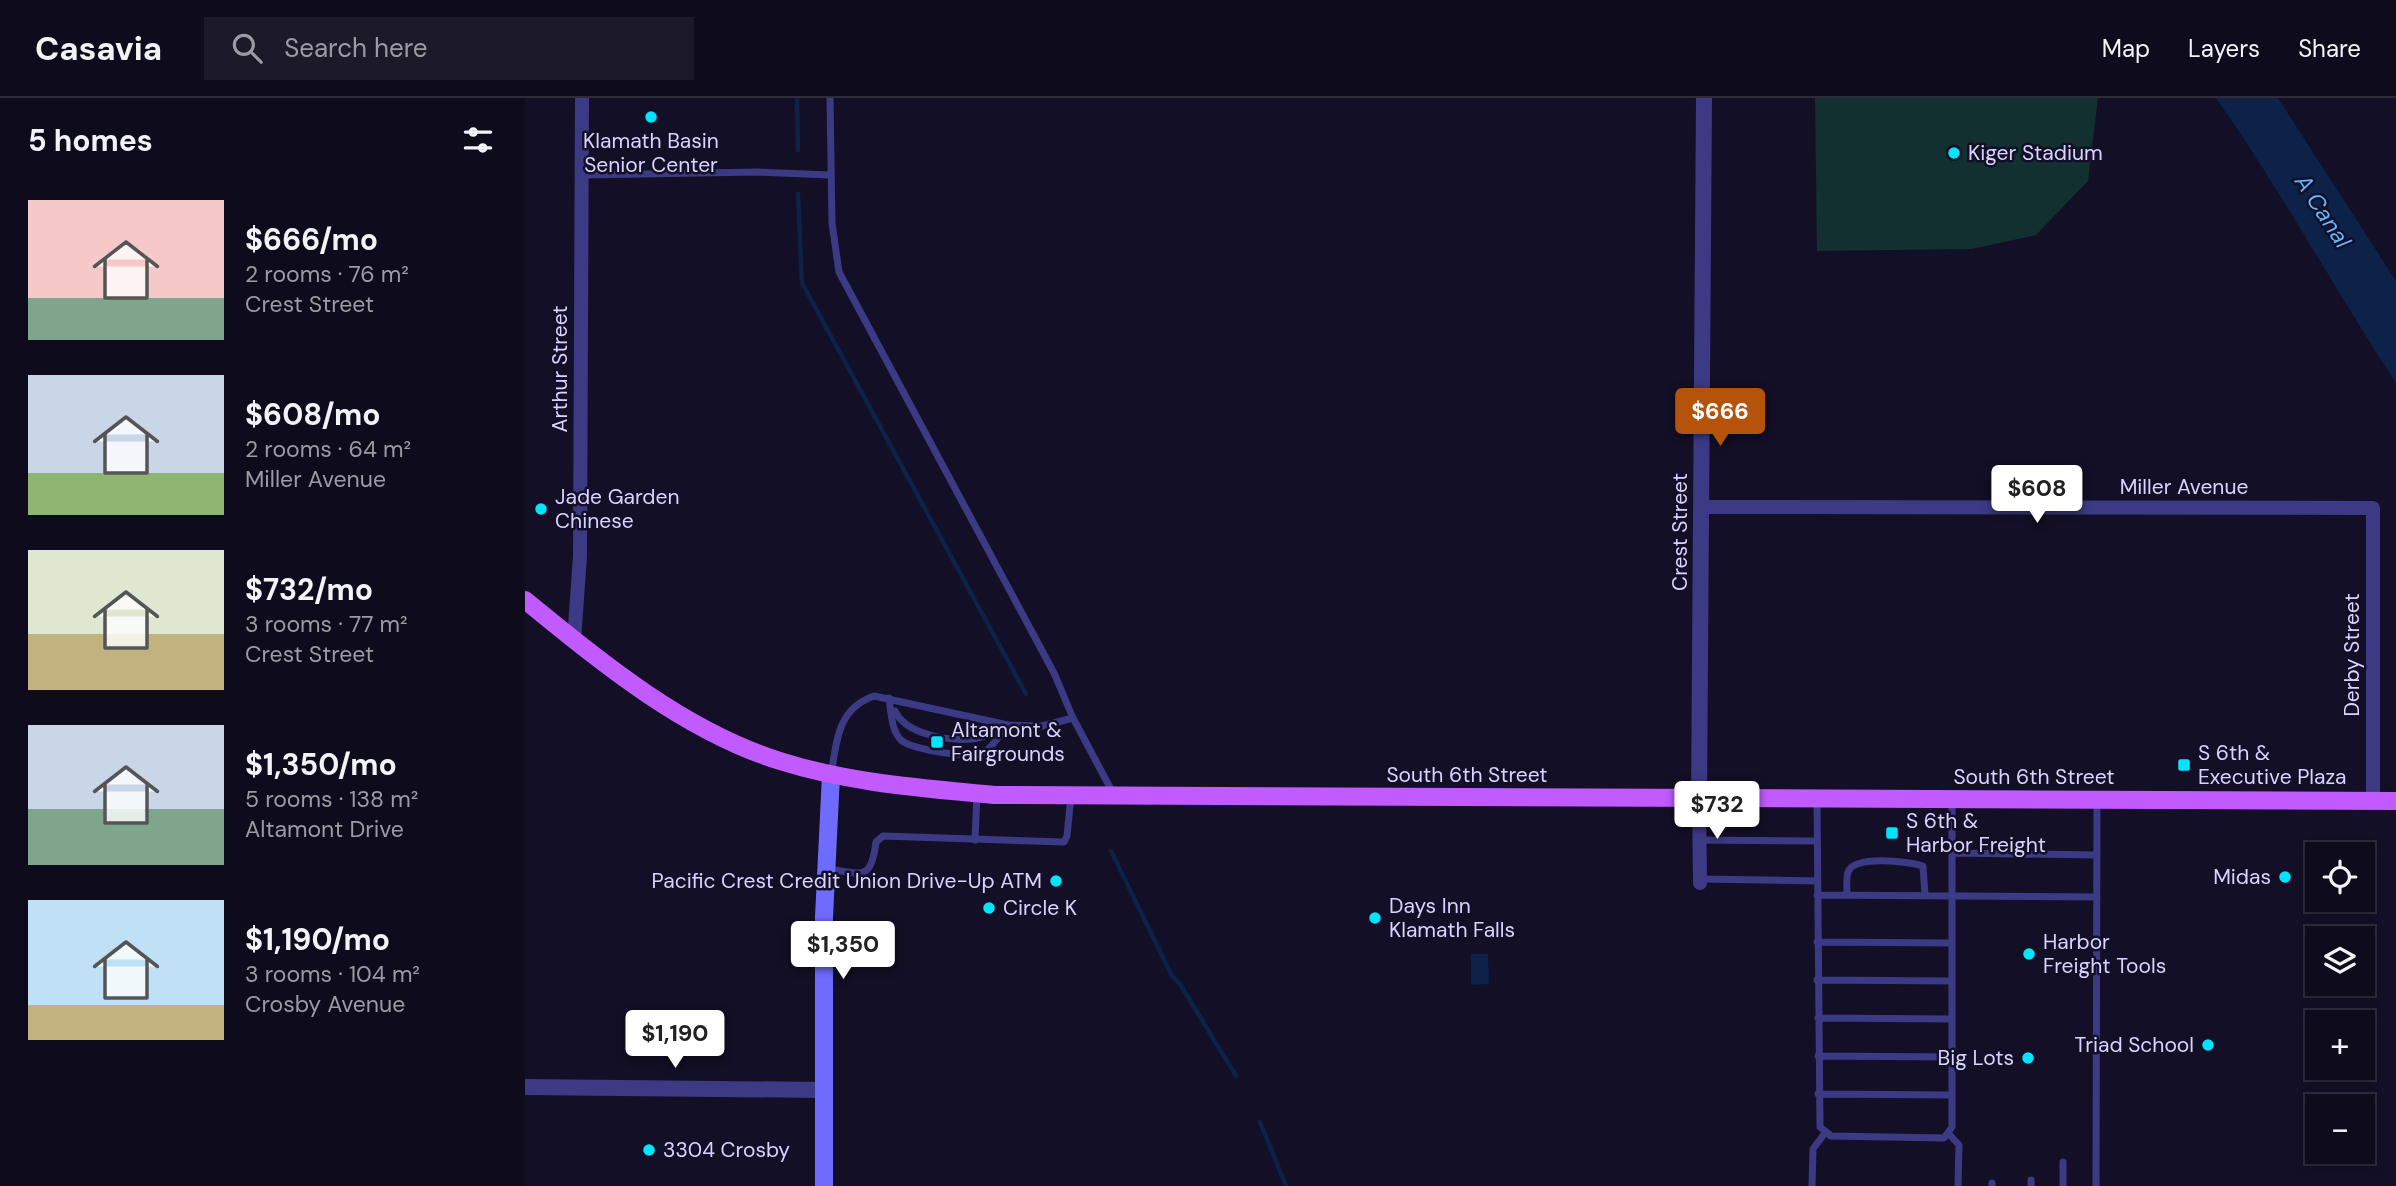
<!DOCTYPE html>
<html lang="en">
<head>
<meta charset="utf-8">
<style>
	:root { --surface:#0e0b1c; --page:#1c1929; --text:#f1f3f6; --muted:#9b9ba3; --line:#2e2b3b; --accent:#b45309 }
	body { margin:0; font-family:"DM Sans",sans-serif; background:var(--page); color:var(--text); height:100vh; display:flex; flex-direction:column; font-size:26px; white-space:nowrap }
	* { box-sizing:border-box; margin:0 }
	p { font-size:23px; color:var(--muted) }
	.icon { flex:none; width:38px; height:38px; fill:none; stroke:currentColor; stroke-width:2; stroke-linecap:round; stroke-linejoin:round }
	.map { position:relative; flex:1; overflow:hidden }
	.side { display:flex; flex-direction:column; background:var(--surface); width:525px }
	.side>* { flex:none }
	.controls { position:absolute; left:1780px; top:744px; display:grid; gap:14px }
	.controls a { display:grid; place-items:center; width:70px; height:70px; border-radius:0px; background:var(--surface); box-shadow:0 4px 10px #0003,0 0 0 2px var(--line); font-size:35px }
	.price { position:absolute; translate:-50% -60px; padding:0 16px; border-radius:7px; background:#fff; color:#222; font-size:23px; line-height:46px; filter:drop-shadow(0 2px 4px #0008) }
	.price::after { content:''; position:absolute; left:50%; top:42px; width:21px; height:16px; margin-left:-10px; background:inherit; clip-path:polygon(0 0,100% 0,50% 100%) }
	.price.active { background:var(--accent); color:#fff }
	ul { padding:0; list-style:none }
	li { display:flex; align-items:center; gap:21px; height:175px; padding:0 28px }
	li span { display:grid; place-items:center; flex:none; width:196px; height:140px; border-radius:0px; color:#555 }
	li>.icon { margin-inline-start:auto }
	span .icon { width:84px; height:84px; fill:#fffc; stroke-width:1 }
	li b { font-size:30px }
	h2 { display:flex; justify-content:space-between; align-items:center; height:84px; padding:0 28px; font-size:30px }
	header { display:flex; align-items:center; gap:42px; box-sizing:border-box; height:98px; padding:0 35px; background:var(--surface); border-bottom:2px solid var(--line) }
	header strong { font-size:33px }
	nav { display:flex; gap:38px; margin-inline-start:auto; font-size:24px }
	.search { width:490px; height:63px; background:var(--page); display:flex; align-items:center; gap:18px; box-sizing:border-box; padding:0 24px; border-radius:0px; color:var(--muted); font-size:26px }
	main { display:flex; flex:1; min-height:0 }
	.map>svg:first-child { display:block }
	.green { fill:#12302f }
	.water { fill:#0c2248 }
	.lines { fill:none; stroke-linecap:round; stroke-linejoin:round }
	.stream { stroke:#0c2248; stroke-width:4.5 }
	.service { stroke:#3d3a85; stroke-width:7 }
	.minor { stroke:#3d3a85; stroke-width:14 }
	.tertiary { stroke:#3d3a85; stroke-width:16 }
	.secondary { stroke:#6f6bff; stroke-width:18 }
	.primary { stroke:#c25bff; stroke-width:18 }
	.poi-dot { fill:#00e5ff; stroke:#130f26; stroke-width:2.5 }
	.labels { text-anchor:middle; dominant-baseline:central; stroke-width:5; stroke-linejoin:round; paint-order:stroke }
	.poi-label { font-size:21px; fill:#d9d4ff; stroke:#130f26; text-anchor:start }
	.street-label { font-size:21px; fill:#d9d4ff; stroke:#130f26 }
	.water-label { font-size:23px; font-style:italic; fill:#62b6ff; stroke:#130f26 }
</style>
</head>
<body>
<header>
<strong>Casavia</strong>
<div class="search"><svg class="icon" aria-label="search" viewBox="0 0 24 24"><circle cx="10" cy="10" r="6"/><path d="M15 15l6 6"/></svg>Search here</div>
<nav><a>Map</a><a>Layers</a><a>Share</a></nav>
</header>
<main>
<section class="side">
<h2>5 homes<svg class="icon" aria-label="filters" viewBox="0 0 24 24"><path d="M4 7h16M4 17h16"/><circle cx="9" cy="7" r="2"/><circle cx="15" cy="17" r="2"/></svg></h2>
<ul>
<li><span style="background:linear-gradient(#f6c9c9 70%,#7fa58c 0)"><svg class="icon" aria-label="home" viewBox="0 0 24 24"><path d="M3 11l9-7 9 7M6 9v11h12V9"/></svg></span><div><b>$666/mo</b><p>2 rooms · 76 m²</p><p>Crest Street</p></div></li>
<li><span style="background:linear-gradient(#c9d6e8 70%,#8fb573 0)"><svg class="icon" aria-label="home" viewBox="0 0 24 24"><path d="M3 11l9-7 9 7M6 9v11h12V9"/></svg></span><div><b>$608/mo</b><p>2 rooms · 64 m²</p><p>Miller Avenue</p></div></li>
<li><span style="background:linear-gradient(#dfe7d0 60%,#c2b280 0)"><svg class="icon" aria-label="home" viewBox="0 0 24 24"><path d="M3 11l9-7 9 7M6 9v11h12V9"/></svg></span><div><b>$732/mo</b><p>3 rooms · 77 m²</p><p>Crest Street</p></div></li>
<li><span style="background:linear-gradient(#c9d6e8 60%,#7fa58c 0)"><svg class="icon" aria-label="home" viewBox="0 0 24 24"><path d="M3 11l9-7 9 7M6 9v11h12V9"/></svg></span><div><b>$1,350/mo</b><p>5 rooms · 138 m²</p><p>Altamont Drive</p></div></li>
<li><span style="background:linear-gradient(#bfe0f5 75%,#c2b280 0)"><svg class="icon" aria-label="home" viewBox="0 0 24 24"><path d="M3 11l9-7 9 7M6 9v11h12V9"/></svg></span><div><b>$1,190/mo</b><p>3 rooms · 104 m²</p><p>Crosby Avenue</p></div></li>
</ul>
</section>
<div class="map">
<svg width="1871" height="1088" viewBox="0 0 1871 1088">
	<rect width="100%" height="100%" fill="#130f26"/>
	<!-- green -->
	<path class="green" d="M1290,0h283l-10,83 -52,54 -64,14 -155,2z"/>
	<!-- water -->
	<path class="water" d="M1691,0h62l118,183v102c-62,-94 -115,-193 -180,-285z
		M946,856h17l1,30 -18,1z"/>
	<g class="lines">
		<!-- stream -->
		<path class="stream" d="M272,0l1,52
			M273,96l4,89 224,411
			M586,753l61,125 8,8 56,92
			M735,1024l26,64"/>
		<!-- service -->
		<path class="service" d="M305,0l2,125 7,49 215,401 19,45 41,77
			M57,77l176,-3 72,3
			M364,600c2,13 2,32 12,42 10,10 73,20 85,11 8,-6 15,-18 22,-26
			M370,613c11,24 54,30 78,28 11,-1 21,-7 31,-12
			M306,677c6,-34 6,-66 43,-79l134,29 34,1 31,-8
			M1292,701l3,328 11,9 113,2 8,-11v-327
			M450,742l2,-46
			M1174,742l118,1
			M1427,755l145,2
			M302,771c34,4 44,14 49,-27l7,-6 181,6 3,-6 4,-40
			M1175,781l117,2
			M1292,797l280,2
			M1322,797c0,-7 -1,-17 1,-23 6,-17 60,-11 75,-6l2,29
			M1292,844l135,1
			M1292,882l135,1
			M1293,920l134,1
			M1293,958l134,1
			M1293,996l134,1
			M1424,1036l10,11 -1,41
			M1506,1082v6
			M1467,1085v3
			M1287,1088l1,-37 12,-16
			M1538,1088v-24
			M1571,1088l1,-384"/>
		<!-- minor -->
		<path class="minor" d="M1176,409l672,1v293
			M49,542l6,-84 2,-458
			M1174,700l1,85"/>
		<!-- tertiary -->
		<path class="tertiary" d="M1174,700l5,-700
			M0,989l300,3"/>
		<!-- secondary -->
		<path class="secondary" d="M299,1088v-269l7,-142"/>
		<!-- primary -->
		<path class="primary" d="M0,502c76,62 159,131 255,161 69,22 142,27 214,34l1402,6"/>
	</g>
	<!-- markers -->
	<g class="poi-dot">
		<circle cx="126" cy="19" r="7"/>
		<circle cx="1429" cy="55" r="7"/>
		<circle cx="16" cy="411" r="7"/>
		<rect x="405" y="637" width="14" height="14" rx="3.5"/>
		<rect x="1652" y="660" width="14" height="14" rx="3.5"/>
		<rect x="1360" y="728" width="14" height="14" rx="3.5"/>
		<circle cx="1760" cy="779" r="7"/>
		<circle cx="531" cy="783" r="7"/>
		<circle cx="464" cy="810" r="7"/>
		<circle cx="850" cy="820" r="7"/>
		<circle cx="1504" cy="856" r="7"/>
		<circle cx="1683" cy="947" r="7"/>
		<circle cx="1503" cy="960" r="7"/>
		<circle cx="124" cy="1052" r="7"/>
	</g>
	<g class="labels">
		<!-- poi labels -->
		<g class="poi-label">
			<text x="126" y="43" text-anchor="middle">Klamath Basin<tspan x="126" dy="24">Senior Center</tspan></text>
			<text x="1443" y="55">Kiger Stadium</text>
			<text x="30" y="399">Jade Garden<tspan x="30" dy="24">Chinese</tspan></text>
			<text x="426" y="632">Altamont &amp;<tspan x="426" dy="24">Fairgrounds</tspan></text>
			<text x="1673" y="655">S 6th &amp;<tspan x="1673" dy="24">Executive Plaza</tspan></text>
			<text x="1381" y="723">S 6th &amp;<tspan x="1381" dy="24">Harbor Freight</tspan></text>
			<text x="1746" y="779" text-anchor="end">Midas</text>
			<text x="517" y="783" text-anchor="end">Pacific Crest Credit Union Drive-Up ATM</text>
			<text x="864" y="808">Days Inn<tspan x="864" dy="24">Klamath Falls</tspan></text>
			<text x="478" y="810">Circle K</text>
			<text x="1518" y="844">Harbor<tspan x="1518" dy="24">Freight Tools</tspan></text>
			<text x="1669" y="947" text-anchor="end">Triad School</text>
			<text x="1489" y="960" text-anchor="end">Big Lots</text>
			<text x="138" y="1052">3304 Crosby</text>
		</g>
		<!-- street labels -->
		<g class="street-label">
			<text transform="translate(35 271) rotate(-90)">Arthur Street</text>
			<text x="1659" y="389">Miller Avenue</text>
			<text transform="translate(1155 434) rotate(-90)">Crest Street</text>
			<text transform="translate(1827 557) rotate(-90)">Derby Street</text>
			<text x="942" y="677">South 6th Street</text>
			<text x="1509" y="679">South 6th Street</text>
		</g>
		<!-- water labels -->
		<g class="water-label">
			<text transform="translate(1798 113) rotate(57)">A Canal</text>
		</g>
	</g>
</svg>
<div class="controls">
<a><svg class="icon" aria-label="locate" viewBox="0 0 24 24"><circle cx="12" cy="12" r="6"/><path d="M12 2v4M12 18v4M2 12h4M18 12h4"/></svg></a>
<a><svg class="icon" aria-label="layers" viewBox="0 0 24 24"><path d="M12 4l9 5-9 5-9-5zM3 14l9 5 9-5"/></svg></a>
<a>+</a>
<a>−</a>
</div>
<b class="price active" style="left:1195px;top:350px">$666</b>
<b class="price" style="left:1512px;top:427px">$608</b>
<b class="price" style="left:1192px;top:743px">$732</b>
<b class="price" style="left:318px;top:883px">$1,350</b>
<b class="price" style="left:150px;top:972px">$1,190</b>
</div>
</main>
</body>
</html>
